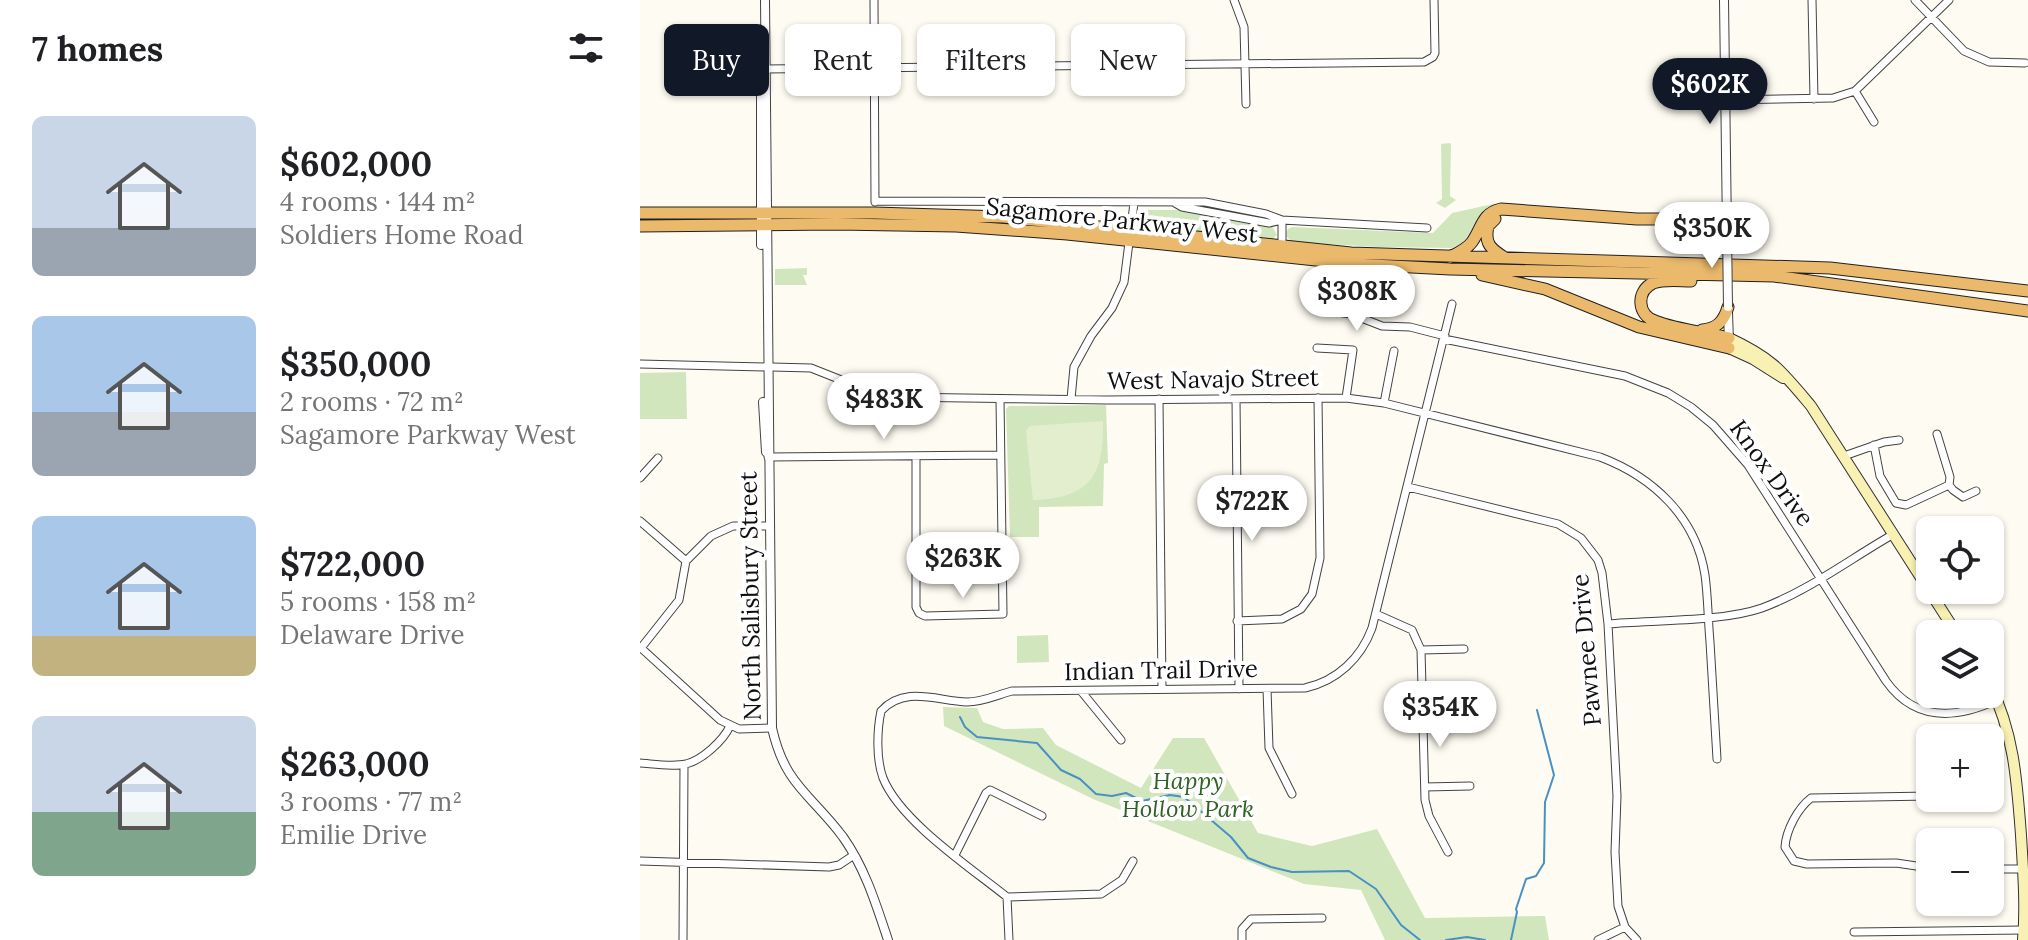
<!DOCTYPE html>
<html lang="en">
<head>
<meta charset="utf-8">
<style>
	:root { --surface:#fff; --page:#f6f6f6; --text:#202124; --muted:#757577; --accent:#111827 }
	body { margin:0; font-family:Lora,serif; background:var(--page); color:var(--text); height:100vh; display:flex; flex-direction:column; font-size:30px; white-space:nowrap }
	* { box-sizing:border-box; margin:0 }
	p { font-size:26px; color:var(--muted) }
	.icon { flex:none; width:44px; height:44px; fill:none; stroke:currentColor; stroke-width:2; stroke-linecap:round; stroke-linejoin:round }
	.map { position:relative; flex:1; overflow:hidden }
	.drawer { display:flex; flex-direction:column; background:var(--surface); width:640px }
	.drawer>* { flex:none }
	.hud { position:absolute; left:24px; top:24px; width:760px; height:72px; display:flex; gap:16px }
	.controls { position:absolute; left:1276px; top:516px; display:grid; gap:16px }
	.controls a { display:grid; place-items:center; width:88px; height:88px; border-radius:12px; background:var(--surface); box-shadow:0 2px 6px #0004; font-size:40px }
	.price { position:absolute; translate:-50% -68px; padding:0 18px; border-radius:28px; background:#fff; color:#222; font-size:26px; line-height:52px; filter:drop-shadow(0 2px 4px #0008) }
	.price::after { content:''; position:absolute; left:50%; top:48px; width:24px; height:18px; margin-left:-12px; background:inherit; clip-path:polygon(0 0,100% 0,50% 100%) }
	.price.on { background:var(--accent); color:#fff }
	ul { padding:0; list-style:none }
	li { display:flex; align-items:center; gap:24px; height:200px; padding:0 32px }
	li span { display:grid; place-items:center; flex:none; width:224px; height:160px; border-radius:12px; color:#555 }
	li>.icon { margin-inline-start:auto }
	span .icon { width:96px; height:96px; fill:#fffc; stroke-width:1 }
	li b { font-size:34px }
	h2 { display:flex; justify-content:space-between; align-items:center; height:96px; padding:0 32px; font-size:34px }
	.pill { padding:0 28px; border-radius:12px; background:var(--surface); box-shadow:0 2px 6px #0004; font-size:28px; line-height:72px }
	.pill.on { background:var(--accent); color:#fff }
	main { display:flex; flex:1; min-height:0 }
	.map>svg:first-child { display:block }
	.green { fill:#d2e6be }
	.pitch { fill:#e3eecf }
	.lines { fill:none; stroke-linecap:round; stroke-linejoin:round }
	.stream { stroke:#4891c2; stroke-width:2 }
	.minor-casing { stroke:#424242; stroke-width:9 }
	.tertiary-casing { stroke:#424242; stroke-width:10 }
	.secondary-casing { stroke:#313131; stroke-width:12 }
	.trunk-casing { stroke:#202020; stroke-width:13 }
	.minor { stroke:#fff; stroke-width:7 }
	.tertiary { stroke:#fff; stroke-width:8 }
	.secondary { stroke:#f8f1b3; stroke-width:10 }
	.trunk { stroke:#eab96c; stroke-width:11 }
	.tertiary-bridge-casing { stroke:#424242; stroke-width:10; stroke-linecap:butt }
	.tertiary-bridge { stroke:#fff; stroke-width:8 }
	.labels { text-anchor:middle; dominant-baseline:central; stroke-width:8; stroke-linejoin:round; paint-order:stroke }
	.street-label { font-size:24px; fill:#0f0f0f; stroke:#fff }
	.park-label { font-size:24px; font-style:italic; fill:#316224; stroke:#fff }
</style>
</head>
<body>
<main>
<section class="drawer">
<h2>7 homes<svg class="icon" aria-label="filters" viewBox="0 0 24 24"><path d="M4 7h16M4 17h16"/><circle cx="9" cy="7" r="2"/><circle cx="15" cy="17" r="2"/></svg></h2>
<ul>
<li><span style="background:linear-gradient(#c9d6e8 70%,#9aa5b1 0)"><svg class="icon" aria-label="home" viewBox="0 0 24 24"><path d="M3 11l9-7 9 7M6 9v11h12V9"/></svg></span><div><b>$602,000</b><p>4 rooms · 144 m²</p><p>Soldiers Home Road</p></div></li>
<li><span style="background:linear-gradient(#a9c7e8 60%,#9aa5b1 0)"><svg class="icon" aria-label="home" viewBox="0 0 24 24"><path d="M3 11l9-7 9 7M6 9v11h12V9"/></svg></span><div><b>$350,000</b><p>2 rooms · 72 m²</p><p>Sagamore Parkway West</p></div></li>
<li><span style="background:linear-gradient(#a9c7e8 75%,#c2b280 0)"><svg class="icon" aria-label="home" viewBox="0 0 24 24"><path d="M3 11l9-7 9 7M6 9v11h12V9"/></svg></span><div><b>$722,000</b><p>5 rooms · 158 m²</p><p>Delaware Drive</p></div></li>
<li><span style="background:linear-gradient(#c9d6e8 60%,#7fa58c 0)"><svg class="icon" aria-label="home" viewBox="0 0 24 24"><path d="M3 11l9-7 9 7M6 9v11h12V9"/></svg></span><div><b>$263,000</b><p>3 rooms · 77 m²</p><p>Emilie Drive</p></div></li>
</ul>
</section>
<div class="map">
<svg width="1388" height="940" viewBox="0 0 1388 940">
	<rect width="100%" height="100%" fill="#fefcf2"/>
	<!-- green -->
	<path class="green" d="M809,143l2,1 -1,52 6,4 -11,8 -9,-5 6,-4 -1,-55z
		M853,204l2,1c-28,13 -19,35 -43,43l-75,-1 -85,-5 -7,-7 3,-6 4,-2 141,6 19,-20z
		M506,210h42l84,16 5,9 -6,5 -126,-15 -5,-8z
		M167,268v7h-4l4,10h-32v-16z
		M46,372l1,47h-47v-46z
		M466,405l2,58 -4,1 -1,42 -64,1v30h-29l-4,-128 3,-3z
		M408,635l1,27 -32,1v-27z
		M303,707l34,1 6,14 20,7 40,-1 13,17 85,43 32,-50h31l54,95 54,13 65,-17 48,89 120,-2 4,24h-164l-24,-50 -57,-6 -211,-85 -149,-73z"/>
	<!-- pitch -->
	<path class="pitch" d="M463,421c1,55 -13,77 -70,79l-7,-69 4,-5z"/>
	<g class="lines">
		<!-- stream -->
		<path class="stream" d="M320,717l5,10 12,10 60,6 24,27 19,9 16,15 16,2 14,-3 16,8 28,-6 14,2 47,40 17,21 23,9 21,5 57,-1 27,18 25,36 19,15
			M806,940l21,-3 18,3
			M871,940l6,-28 -1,-3 10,-30 10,-3 8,-13 1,-61 9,-27 -17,-65"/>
		<defs>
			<path id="minor" d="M234,0l1,202
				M594,0l10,27 2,77
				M1172,0l2,99
				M1275,0l49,51 25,11 36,1
				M125,69l659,-7 9,-5 2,-4 -1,-53
				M1215,91l19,31
				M1086,100l107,-2 22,-7 94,-91
				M235,201l330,1 61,12 16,6
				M535,203l7,4 87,16 13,-3 145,8
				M642,220v28
				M681,287l-1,15 10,9 21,3 31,12 28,1 35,9
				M804,339l181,37 43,17 23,14 22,18 35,40 138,216c29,41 70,38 111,19
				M677,348l36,2 -7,48
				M0,364l171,4 63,25 20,4 213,3 239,-2 38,5 216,54c53,20 96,60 105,118 3,22 3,45 5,67 2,39 5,78 7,117
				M431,399l3,-32 17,-31 21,-28 12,-26 10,-79
				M519,399l3,290
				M596,399l3,290
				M744,403l10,-52
				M1234,445l6,31 16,27 10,2 43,-20 1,-8 -13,-43
				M276,456v151l3,6 6,3 78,-2 -3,-215
				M1204,456l40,-14 15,-2
				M128,457l232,-2
				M0,478l18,-20
				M1309,485l4,5 10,7 13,-6
				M768,487l150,37 23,14 17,22 4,13 6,51 9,172 -2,56 3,54 7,21 12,13
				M0,521l46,40
				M736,614l36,16 9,20 4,150 4,16 19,36
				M597,621l45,-2 19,-10 11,-15 8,-36 -2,-160
				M968,624c44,-4 114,-2 154,-16 46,-17 88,-49 130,-73
				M0,647l80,73 19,9 33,-1
				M1,648l38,-48 7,-39 25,-25 22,-10h36
				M781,650l43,-1
				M627,689l2,59 23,46
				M441,691l40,49
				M0,763c14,1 32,4 46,1 16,-4 37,-23 44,-38
				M785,787l45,-1
				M1290,796l-119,2c-13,10 -25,32 -26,49l9,14 13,3 89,-1 34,5
				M315,855l31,-62 4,-3 52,26
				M0,861l189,6 10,-2 15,-10
				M1350,869h33
				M367,897l94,-3 21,-14 11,-19
				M1214,932l170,-2
				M43,940l1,-175
				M369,940l-2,-43c-36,-29 -107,-76 -124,-119 -7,-19 -6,-48 -2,-67 24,-26 56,-10 86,-9 16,0 30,-7 45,-11l293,-3c32,-7 56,-30 67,-60l80,-324
				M602,940v-11l9,-10 71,-1
				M958,940l27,-13"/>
			<path id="tertiary" d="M125,0l7,728c13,58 39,66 71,109 22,31 33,67 45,103
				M1084,0l3,232
				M121,245v-166l3,-8
				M1088,312l1,31
				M123,402l3,50"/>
			<path id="secondary" d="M1089,338c43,20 52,32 82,68l146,228
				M1089,348l24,11 30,19
				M1350,685c24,48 27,97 31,150 2,35 5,70 2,105"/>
			<path id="trunk" d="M0,213h235l128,4 348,36 479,15 198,23
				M855,219l-7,7c-4,18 3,23 17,32
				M0,226l197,-2 119,2 111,8 287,30 96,5 324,7 254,35
				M810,257c8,-4 17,-8 22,-15 10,-14 10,-29 29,-33l136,10h33l57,-5
				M842,275l63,14 94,38 90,21
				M1051,281c-12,0 -27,-2 -38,2 -17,8 -16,32 2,38 23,9 50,11 74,17
				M1062,330c15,-1 22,-9 26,-23"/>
		</defs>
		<!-- minor casing -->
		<use href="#minor" class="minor-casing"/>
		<!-- tertiary casing -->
		<use href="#tertiary" class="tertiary-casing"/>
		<!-- secondary casing -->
		<use href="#secondary" class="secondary-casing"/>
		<!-- trunk casing -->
		<use href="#trunk" class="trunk-casing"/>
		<!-- minor -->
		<use href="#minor" class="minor"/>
		<!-- tertiary -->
		<use href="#tertiary" class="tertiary"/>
		<!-- secondary -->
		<use href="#secondary" class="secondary"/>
		<!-- trunk -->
		<use href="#trunk" class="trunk"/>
		<defs>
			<path id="tertiary-bridge" d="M1087,232l1,75"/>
		</defs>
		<!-- tertiary-bridge casing -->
		<use href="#tertiary-bridge" class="tertiary-bridge-casing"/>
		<!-- tertiary-bridge -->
		<use href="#tertiary-bridge" class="tertiary-bridge"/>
	</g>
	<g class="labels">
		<!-- street labels -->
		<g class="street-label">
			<text transform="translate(482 220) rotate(6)">Sagamore Parkway West</text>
			<text transform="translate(573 379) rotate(-1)">West Navajo Street</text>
			<text transform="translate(1132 473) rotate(54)">Knox Drive</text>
			<text transform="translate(110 596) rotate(-91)">North Salisbury Street</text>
			<text transform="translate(946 650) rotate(-95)">Pawnee Drive</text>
			<text transform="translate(521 670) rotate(-1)">Indian Trail Drive</text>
		</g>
		<!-- park labels -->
		<g class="park-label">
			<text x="548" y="780">Happy<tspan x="548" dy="28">Hollow Park</tspan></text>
		</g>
	</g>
</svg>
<div class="controls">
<a><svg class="icon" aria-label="locate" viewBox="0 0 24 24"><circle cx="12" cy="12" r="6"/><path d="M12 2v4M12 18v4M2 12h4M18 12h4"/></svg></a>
<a><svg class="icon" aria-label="layers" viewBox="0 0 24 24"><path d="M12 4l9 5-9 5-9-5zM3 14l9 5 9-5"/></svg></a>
<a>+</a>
<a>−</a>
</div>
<b class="price on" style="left:1070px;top:126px">$602K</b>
<b class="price" style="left:1072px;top:270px">$350K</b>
<b class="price" style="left:717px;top:333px">$308K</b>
<b class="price" style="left:244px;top:441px">$483K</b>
<b class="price" style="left:612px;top:543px">$722K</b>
<b class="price" style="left:323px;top:600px">$263K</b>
<b class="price" style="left:800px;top:749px">$354K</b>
<div class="hud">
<a class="pill on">Buy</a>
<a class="pill">Rent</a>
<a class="pill">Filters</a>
<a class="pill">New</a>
</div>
</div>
</main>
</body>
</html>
